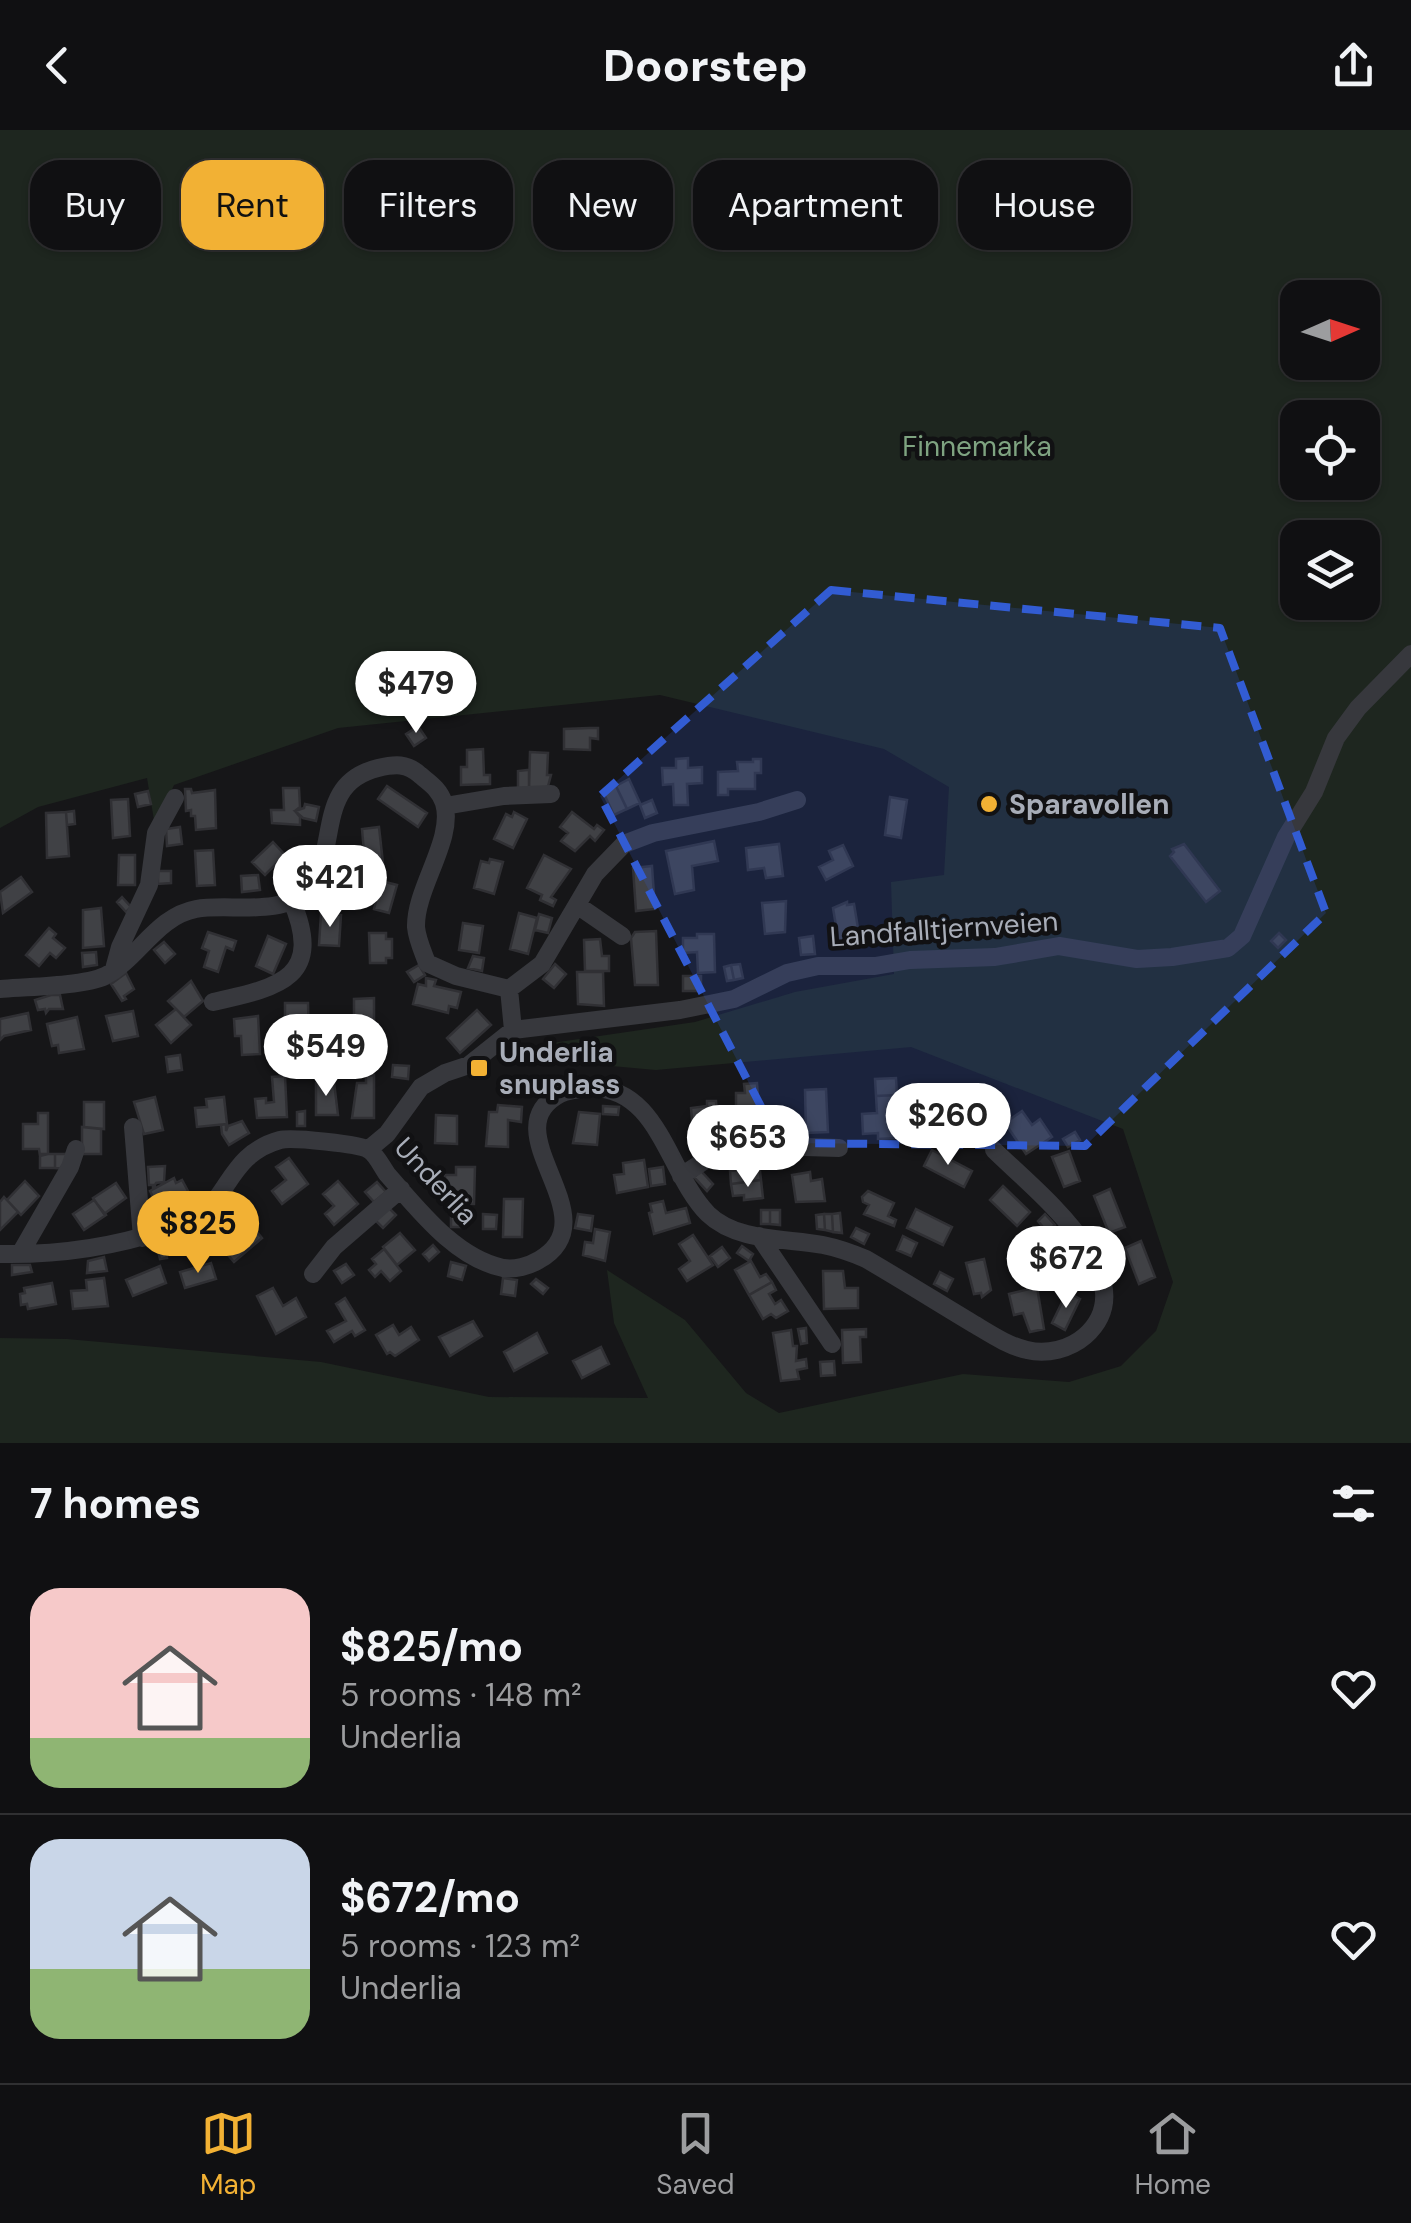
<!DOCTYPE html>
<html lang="en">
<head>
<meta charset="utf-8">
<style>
	:root { --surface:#101012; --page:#1e1e20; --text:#f1f3f6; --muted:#9c9d9f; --line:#303032; --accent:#f2b134 }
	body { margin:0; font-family:"DM Sans",sans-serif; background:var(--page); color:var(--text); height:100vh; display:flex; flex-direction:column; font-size:38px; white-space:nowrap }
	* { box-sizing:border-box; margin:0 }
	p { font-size:32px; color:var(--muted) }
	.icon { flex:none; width:55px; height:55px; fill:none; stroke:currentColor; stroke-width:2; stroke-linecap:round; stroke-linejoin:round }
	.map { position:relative; height:1313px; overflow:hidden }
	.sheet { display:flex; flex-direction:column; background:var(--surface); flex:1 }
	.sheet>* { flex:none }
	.guide { position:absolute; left:30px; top:30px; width:1352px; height:90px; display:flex; gap:20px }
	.needle { width:65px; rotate:87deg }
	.fabs { position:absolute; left:1280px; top:150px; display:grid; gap:20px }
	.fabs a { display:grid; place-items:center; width:100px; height:100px; border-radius:20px; background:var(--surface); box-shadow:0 2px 8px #0004,0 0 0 2px var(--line); font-size:50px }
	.price { position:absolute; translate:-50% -85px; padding:0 22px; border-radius:35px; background:#fff; color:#222; font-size:32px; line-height:65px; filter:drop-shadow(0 2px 5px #0008) }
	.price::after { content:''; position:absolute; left:50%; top:60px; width:30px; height:22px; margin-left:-15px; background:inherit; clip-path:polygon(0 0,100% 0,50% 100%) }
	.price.selected { background:var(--accent); color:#111 }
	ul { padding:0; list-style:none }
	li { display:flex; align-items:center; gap:30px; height:250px; padding:0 30px }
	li+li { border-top:2px solid var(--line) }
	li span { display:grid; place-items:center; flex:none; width:280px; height:200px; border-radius:30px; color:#555 }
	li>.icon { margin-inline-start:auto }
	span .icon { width:120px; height:120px; fill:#fffc; stroke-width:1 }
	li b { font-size:42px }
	h2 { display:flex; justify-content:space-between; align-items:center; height:120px; padding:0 30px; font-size:42px }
	.pill { padding:0 35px; border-radius:30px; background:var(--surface); box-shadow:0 2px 8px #0004,0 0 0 2px var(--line); font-size:35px; line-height:90px }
	.pill.selected { background:var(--accent); color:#111 }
	header { display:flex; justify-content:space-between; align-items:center; height:130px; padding:0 30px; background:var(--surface); font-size:45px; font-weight:800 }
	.tabs { display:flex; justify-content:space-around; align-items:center; height:140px; border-top:2px solid var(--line); background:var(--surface); font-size:28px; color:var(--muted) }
	.tabs a { display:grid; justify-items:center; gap:5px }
	.tabs .selected { color:var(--accent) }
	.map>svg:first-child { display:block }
	.green { fill:#1e261f; fill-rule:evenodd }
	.building { fill:#404145; stroke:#303034; stroke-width:2.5 }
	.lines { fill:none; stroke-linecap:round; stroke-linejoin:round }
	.minor { stroke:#37383d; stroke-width:18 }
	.marked { fill:#325cd3; fill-opacity:0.2; stroke:#325cd3; stroke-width:8; stroke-dasharray:20 12; stroke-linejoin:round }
	.poi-dot { fill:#f2b134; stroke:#111113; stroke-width:4 }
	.labels { text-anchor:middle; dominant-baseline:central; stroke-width:9; stroke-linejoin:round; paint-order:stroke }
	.park-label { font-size:28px; fill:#7fa381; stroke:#111113 }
	.poi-label { font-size:28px; font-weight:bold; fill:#a8adb8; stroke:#111113; text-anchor:start }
	.street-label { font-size:28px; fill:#a8adb8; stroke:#111113 }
</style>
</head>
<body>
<header><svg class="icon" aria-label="back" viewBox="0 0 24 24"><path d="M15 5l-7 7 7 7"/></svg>Doorstep<svg class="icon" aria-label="share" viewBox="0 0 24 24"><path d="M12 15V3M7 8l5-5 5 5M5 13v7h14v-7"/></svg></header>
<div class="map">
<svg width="1411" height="1313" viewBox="0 0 1411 1313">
	<rect width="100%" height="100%" fill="#161618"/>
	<!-- green -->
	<path class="green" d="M0,0h1411v1313h-1411v-105l67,1 254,23 168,35 159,1 -34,-75 -7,-53 78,50 61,73 33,20 184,-39 106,8 52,-16 35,-35 17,-49 -50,-153 -212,-82 -255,23 -99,-9 -12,-17 150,-22 100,-30 99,-18 -3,-92 53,-7 5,-88 -65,-38 -224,-54 -322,33 -164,57 -19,41 -8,-48 -109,29 -38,21zM1298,168h64v64h-64zM1298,288h64v64h-64zM1298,408h64v64h-64z"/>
	<!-- building -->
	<path class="building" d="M418,596l8,12 -12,8 -8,-12z
		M589,598h9v11l-8,-1v12l-26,-1v-20z
		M483,619l1,26h6v9l-29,1v-18h6v-17z
		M530,622l18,1 -1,22h4l-4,15 -18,-1z
		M688,628v10l14,-1v16l-15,1 1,21h-14l-1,-21 -10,1 -1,-17h14v-9z
		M753,629h8v14h-6v16h-27v6h-10v-23l20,-1 -1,-9h16z
		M527,640h2v19h-11v-18z
		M629,649l11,24 -13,6 -11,-23z
		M387,656l40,27 -9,14 -40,-28z
		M616,656l11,23 -13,6 -11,-23z
		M283,658h16l1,19 -5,4 5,6v8l-28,-2 -1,-13h13z
		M185,659h6l1,4 23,-3 1,38 -20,2 -1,-14h-4v-6l-5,1z
		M148,661l3,13 -13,3 -3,-13z
		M890,667l17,3 -6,38 -16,-3z
		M128,669l2,37 -17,2 -2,-38z
		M652,670l5,13 -12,5 -5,-13z
		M305,674l14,3 -3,14 -13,-3 -8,-7 9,-3z
		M74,681l1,13 -8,1 -1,-13z
		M66,682l3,44 -22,2 -1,-45z
		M514,682l13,7 -14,29 -19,-9 12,-25 6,3z
		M572,682l22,17 3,-4 7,5 -9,11 -5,-5 -15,15 -14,-10 7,-8 -8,-6z
		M180,697l2,17 -15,2 -1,-17z
		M379,697l4,36 -18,1 -3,-35z
		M714,711l4,20 -26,5 2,24 -19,4 -9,-43z
		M273,712l12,13 -20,20 -13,-13z
		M779,714l4,32 -17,2 -2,-10 -16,2 -2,-22z
		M1184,714l36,47 -14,11 -36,-46 4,-4 -2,-3z
		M843,715l10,21 -27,14 -7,-13 14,-7 -4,-9z
		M213,720l2,35 -18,1 -2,-35z
		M343,723l13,1 -1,14 -13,-1z
		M119,725h16v30h-17z
		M544,725l27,14 -20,28 5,3 -3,6 -13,-6 2,-5 -15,-7z
		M490,729l13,3 -9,32 -20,-6 7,-27 8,2z
		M652,736l3,43 -19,2 -3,-43z
		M158,741h13v12l-13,1z
		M258,745l2,15 -18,2 -1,-16z
		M21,747l11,15 -29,21 -3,-21z
		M381,751l16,4 -8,28 -15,-4z
		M122,767l9,10 -5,5 -9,-10z
		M786,771l-1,31 -20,2 -3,-31z
		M847,772v3l7,-1 6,36 -21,4 -6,-36z
		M101,778l3,38 -21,2v-38z
		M321,783l20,2 -2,31 -20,-1z
		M519,783l18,5 -9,36 -18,-5z
		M539,784l13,4 -4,15 -13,-3z
		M463,793l20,3 -4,27 -20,-3z
		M49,798l7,6 -3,4 12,10 -9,10 -6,-5 -11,13 -13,-11z
		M656,801l2,54h-23l-4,-47 4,-6z
		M208,802l28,9 -3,9 -7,-3 -8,25 -14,-5 5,-16 -7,-3z
		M369,803h17v6h6v19h-6v5h-16z
		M1279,803l7,7 -8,8 -7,-7z
		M697,804h17l1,38 -17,1 -1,-21 -14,1v-15h14z
		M268,806l18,8 -13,30 -17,-8z
		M813,806l2,18 -14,1 -2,-17z
		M600,809l2,17h7v15h-24l-1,-31z
		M164,812l11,12 -10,9 -11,-13z
		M96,822l1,13 -14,2 -1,-14z
		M473,826l11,2 -2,13 -14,-3z
		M555,834l11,10 -12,14 -11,-9z
		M740,834l3,14 -9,2 -3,-15z
		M419,835l6,10 -11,7 -7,-10z
		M731,835l3,15 -7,1 -3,-14z
		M577,842h26l1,34 -26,-2z
		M126,843l8,16 -10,7 2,3 -4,2 -11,-17z
		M683,846h18v15h-18z
		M426,848l10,2 -2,6 27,6 -4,16 -8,-2 -1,7 -35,-9 5,-20 8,2z
		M191,851l12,20 -19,16 -16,-16z
		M51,865h9l3,14h-14l-3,4 -1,-4 -7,1 -3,-10z
		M374,868v48l-20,1v-48z
		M285,873h23l1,37h-17l-1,-18h-6z
		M176,879l15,16 -20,18 -15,-18z
		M477,880l14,15 -31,28 -13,-15z
		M133,881l5,25 -25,5 -7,-25z
		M28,883l3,17 -27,6 -4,4v-21z
		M258,886l2,38 -18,1 -1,-19h-6l-1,-17z
		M77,887l7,32 -25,4 -1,-8 -6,1 -5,-22z
		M180,925l2,15 -14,2 -2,-15z
		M393,935l16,1 -1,13 -16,-2z
		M374,945v43h-22l5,-35h9v-7z
		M285,946l2,41 -30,1 -2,-19 11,-1v5l8,-1 -2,-25z
		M896,948l1,17 -21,1 -1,-17z
		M334,952l4,33h-22v-32z
		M757,953l3,41 -3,4 -21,2v-37h9l-1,-9z
		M826,959l2,43 -22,1 -1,-43z
		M897,965l2,43 -21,1v-6l-15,1 -1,-20 15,-1 -1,-17z
		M155,967l8,33 -19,4 -10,-32z
		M224,967l3,27 -30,3 -2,-19 12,-1 -1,-8z
		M707,971h9l1,13h-4l2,27 -21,2 -3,-35 16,-2z
		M84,972h20v27l-20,-2z
		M498,975l24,2 -1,15 -13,-2v27l-22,-1 3,-34h8z
		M603,976l16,1 -1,8 -15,-1z
		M305,981v15h-8v-14z
		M1022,981l10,14 8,-6 12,18 -26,17 -21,-31z
		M579,982l21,2 -3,31 -24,-2z
		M38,983h10v41l-8,2 -1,-7h-16v-25h15z
		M436,985l21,1v28l-22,-1z
		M958,986l13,10 -9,12 -13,-10z
		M783,987l1,18 -14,1 -1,-18z
		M242,991l7,12 -20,12 -7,-11 -1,-9 5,-1v7l2,-5z
		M82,997l19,2v25h-19z
		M1075,1002l5,8 -12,7 -5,-8z
		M932,1020l40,21 -8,16 -40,-21z
		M1069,1021l11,30 -16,6 -12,-30z
		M40,1024h15v14h-15z
		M55,1024h12v15l-12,-1z
		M289,1028l19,26 -26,20 -10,-13 14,-11 -10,-13z
		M644,1030l4,27 -31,6 -3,-18 10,-1 -1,-11z
		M759,1032l2,18 -30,4 -1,-13 11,-1 -1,-6z
		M165,1036l-1,16 -8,1 -3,6v-4h-4l-1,-18z
		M456,1037h19l-1,37 -19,-1v-9h-10v-19h11z
		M663,1037l2,17 -14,2 -2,-17z
		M701,1041l12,13 -6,7 -13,-14z
		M810,1042l1,9 11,-2 3,22 -29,1 -4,-27z
		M174,1048l2,5 6,-3 6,11 -7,4 4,8 -23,15 -4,-9 5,-3 -5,1 -8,-16z
		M761,1050l2,18 -19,2v-5l-11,1 -2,-12z
		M25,1051l14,15 -18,19 -14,-15z
		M338,1051l20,23 -24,21 -9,-11 9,-8 -11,-12z
		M377,1052l9,10 -12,10 -9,-10z
		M116,1053l10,15 -22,16 -11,-16z
		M1003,1056l27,26 -13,14 -27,-26z
		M1110,1059l15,38 -16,6 -15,-37z
		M868,1061l26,12 -6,13 8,4 -2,6 -30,-12 5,-9 -6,-3 -1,-5z
		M4,1067l14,15 -18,18v-28z
		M504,1069h19l-1,38h-19z
		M94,1070l12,15 -22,15 -11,-16z
		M663,1071l3,12 20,-5 4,15 -36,11 -5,-21 3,-1 -2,-8z
		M388,1077l8,8 -13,13 -8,-8z
		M916,1079l36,18 -9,18 -36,-17z
		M761,1080h9v14h-9z
		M770,1080h10v15l-10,-1z
		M840,1083l2,20 -9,-1 -1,-18z
		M451,1084h14l1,13h-15z
		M483,1084l14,1 -1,14h-13z
		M578,1084l15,2 -2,15 -16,-3z
		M824,1084h8l1,18 -8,-2z
		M824,1084l1,16 -8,-1 -1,-14z
		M1045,1084l10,11 -8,7 -9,-11z
		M241,1093l4,5 5,-5 12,15 -28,24 -12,-14 11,-9 -5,-5z
		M856,1098l13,6 -5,10 -13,-7z
		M595,1099l15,3 -5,29 -22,-6 2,-13 8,1z
		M205,1101l5,12 -13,4 -4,-13z
		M400,1103l15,17 -18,15 -14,-18z
		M193,1104l4,13 -9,6 -5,-16z
		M1053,1104l24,26 -15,14 -13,-14 -4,4 -11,-12z
		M693,1105l20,30 -26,16 -8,-12 11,-8 -11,-17z
		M903,1106l14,7 -6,13 -14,-6z
		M1141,1111l14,36 -16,7 -14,-36z
		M164,1114l3,14 -7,1 -3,-13z
		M433,1115l6,7 -10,9 -6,-7z
		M742,1116l11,8 -4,7 -12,-8z
		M722,1117l8,11 -12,9 -8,-11z
		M384,1119l17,22 -11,10 -9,-10 -6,6 -6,-7 7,-6 -4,-5z
		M104,1127l3,14 -20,2 1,-12z
		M984,1129l7,31 -9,7 -1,-4 -7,1 -8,-31z
		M751,1131l9,16 6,-3 6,8 -23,13 -14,-25z
		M451,1132l15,4 -4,14 -14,-4z
		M211,1133l5,16 -31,9 -5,-16z
		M346,1134l8,11 -12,8 -8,-12z
		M12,1135h18l2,7 -20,3z
		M160,1136l6,17 -33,13 -7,-16z
		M823,1141h20l2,17h13v20l-34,1z
		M940,1142l13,7 -6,12 -13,-7z
		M104,1148l4,28 -35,3 -2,-18 16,-1 -1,-10z
		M503,1148l14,2 -2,16 -14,-2z
		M536,1149l12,9 -5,6 -12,-10z
		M772,1152l4,8 -7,4 6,10 6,-4 7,11 -12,7 -5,-4 -8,5 -14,-24z
		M52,1153l4,21 -28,5 -1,-5 -6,1 -1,-11 5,-1 -1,-5z
		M1037,1157l7,42 -14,3 -7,-19 -9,2 -5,-21z
		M273,1158l10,18 13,-8 10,19 -30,17 -19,-38z
		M1067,1162l13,7 -15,31 -13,-7z
		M345,1168l20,32 -10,6 -3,-5 -18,11 -7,-11 19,-10 -10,-17z
		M473,1191l9,15 -32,20 -11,-19z
		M393,1195l6,10 12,-8 8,13 -24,16 -5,-4 -3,2 -11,-19z
		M806,1198l1,15 -6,1 -3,-15z
		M866,1199v8h-6l1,25 -18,1 -1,-33z
		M791,1200l2,16h4l-1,15 10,-2 1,9 -10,2 2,9 -18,2 -8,-48z
		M537,1203l10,20 -33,18 -10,-19z
		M601,1217l8,17 -27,14 -9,-17z
		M834,1231l1,14 -14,1 -1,-14z"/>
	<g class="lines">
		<!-- minor -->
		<path class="minor" d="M445,676l59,-10 47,-2
			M577,775l45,31
			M114,839l6,-22 29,-62 7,-52 19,-35
			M0,859c25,-2 84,-3 105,-13 33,-17 52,-60 91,-67 32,-6 85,8 110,-18 36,-38 6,-107 72,-123 17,-4 29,-5 42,7 11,9 19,14 24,28 11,36 -29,85 -28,124 1,12 7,25 11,36l29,13 53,13 33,-25 53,-90 29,-30 29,-11 106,-21 38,-12
			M509,859l4,41
			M213,872c67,-15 112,-24 78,-103
			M133,997l9,111
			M369,1019l18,-15 34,-47 24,-14 24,-8 44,-35 167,-20 54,-11 53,-26 31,-7h57l35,-6 85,-3 64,-11 78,13 35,-2 56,-9 14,-12 44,-99 28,-45 22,-54 22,-30 53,-54
			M681,1046l43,-28 13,-3 102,3
			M759,1106l73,108
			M0,1124c57,1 110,-6 164,-24 9,-3 21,-5 29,-9 37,-23 36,-67 87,-81 12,-3 80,4 89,10 7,4 13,17 18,24 31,35 68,84 116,94 12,2 26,-2 36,-8 74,-42 -50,-129 21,-166 8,-4 20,-5 30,-6 69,-2 78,86 118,126 29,28 78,24 115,31 15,3 29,8 43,14 36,21 71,43 106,64 17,10 36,23 55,27 20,5 43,-1 58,-14 65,-58 -53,-148 -91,-186
			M20,1124l50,-87 6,-18
			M313,1144l21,-27 67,-58"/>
	</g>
	<!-- marked area -->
	<path class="marked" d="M831,460l389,38 106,285 -241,233 -305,-3 -180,-347z"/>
	<!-- markers -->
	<g class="poi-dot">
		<circle cx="989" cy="674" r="10"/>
		<rect x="469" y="928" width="20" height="20" rx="5"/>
	</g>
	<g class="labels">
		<!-- park labels -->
		<g class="park-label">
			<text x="977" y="316">Finnemarka</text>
		</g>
		<!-- poi labels -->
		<g class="poi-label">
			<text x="1009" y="674">Sparavollen</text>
			<text x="499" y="922">Underlia<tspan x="499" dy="32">snuplass</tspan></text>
		</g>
		<!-- street labels -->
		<g class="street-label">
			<text transform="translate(944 799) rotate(-4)">Landfalltjernveien</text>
			<text transform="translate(436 1051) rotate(47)">Underlia</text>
		</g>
	</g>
</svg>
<div class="fabs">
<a><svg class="needle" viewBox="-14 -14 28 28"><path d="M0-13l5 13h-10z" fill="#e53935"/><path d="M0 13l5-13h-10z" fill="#9c9d9f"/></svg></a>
<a><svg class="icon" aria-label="locate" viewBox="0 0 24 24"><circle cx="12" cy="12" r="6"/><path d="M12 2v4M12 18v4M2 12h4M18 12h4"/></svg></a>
<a><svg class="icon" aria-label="layers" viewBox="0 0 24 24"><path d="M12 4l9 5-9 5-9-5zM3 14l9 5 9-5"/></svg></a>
</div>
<b class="price" style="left:416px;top:606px">$479</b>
<b class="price" style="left:330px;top:800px">$421</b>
<b class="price" style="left:326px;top:969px">$549</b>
<b class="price" style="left:948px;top:1038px">$260</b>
<b class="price" style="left:748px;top:1060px">$653</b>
<b class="price selected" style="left:198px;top:1146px">$825</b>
<b class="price" style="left:1066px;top:1181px">$672</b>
<div class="guide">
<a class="pill">Buy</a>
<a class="pill selected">Rent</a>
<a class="pill">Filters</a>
<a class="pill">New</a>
<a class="pill">Apartment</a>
<a class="pill">House</a>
</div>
</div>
<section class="sheet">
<h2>7 homes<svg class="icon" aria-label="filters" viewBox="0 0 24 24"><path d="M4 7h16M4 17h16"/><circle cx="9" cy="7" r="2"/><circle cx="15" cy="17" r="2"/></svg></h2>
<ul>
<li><span style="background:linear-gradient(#f6c9c9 75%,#8fb573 0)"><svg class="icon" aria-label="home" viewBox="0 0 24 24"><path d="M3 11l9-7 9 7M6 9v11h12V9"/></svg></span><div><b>$825/mo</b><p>5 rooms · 148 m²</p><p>Underlia</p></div><svg class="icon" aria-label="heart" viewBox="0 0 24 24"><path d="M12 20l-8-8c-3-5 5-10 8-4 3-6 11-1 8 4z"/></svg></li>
<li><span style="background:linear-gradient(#c9d6e8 65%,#8fb573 0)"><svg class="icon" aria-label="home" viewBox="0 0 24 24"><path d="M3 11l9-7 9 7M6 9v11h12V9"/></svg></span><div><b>$672/mo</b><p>5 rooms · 123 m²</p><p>Underlia</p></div><svg class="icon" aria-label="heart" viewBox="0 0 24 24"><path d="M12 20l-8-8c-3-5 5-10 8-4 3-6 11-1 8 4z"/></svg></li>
</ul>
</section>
<nav class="tabs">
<a class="selected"><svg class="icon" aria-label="map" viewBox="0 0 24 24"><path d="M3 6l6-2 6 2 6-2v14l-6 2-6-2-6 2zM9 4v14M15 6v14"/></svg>Map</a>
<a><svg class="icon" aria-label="saved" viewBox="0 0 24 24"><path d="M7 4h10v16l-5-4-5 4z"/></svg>Saved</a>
<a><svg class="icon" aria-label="home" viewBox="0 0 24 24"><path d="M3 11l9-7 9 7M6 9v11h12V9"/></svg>Home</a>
</nav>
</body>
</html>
